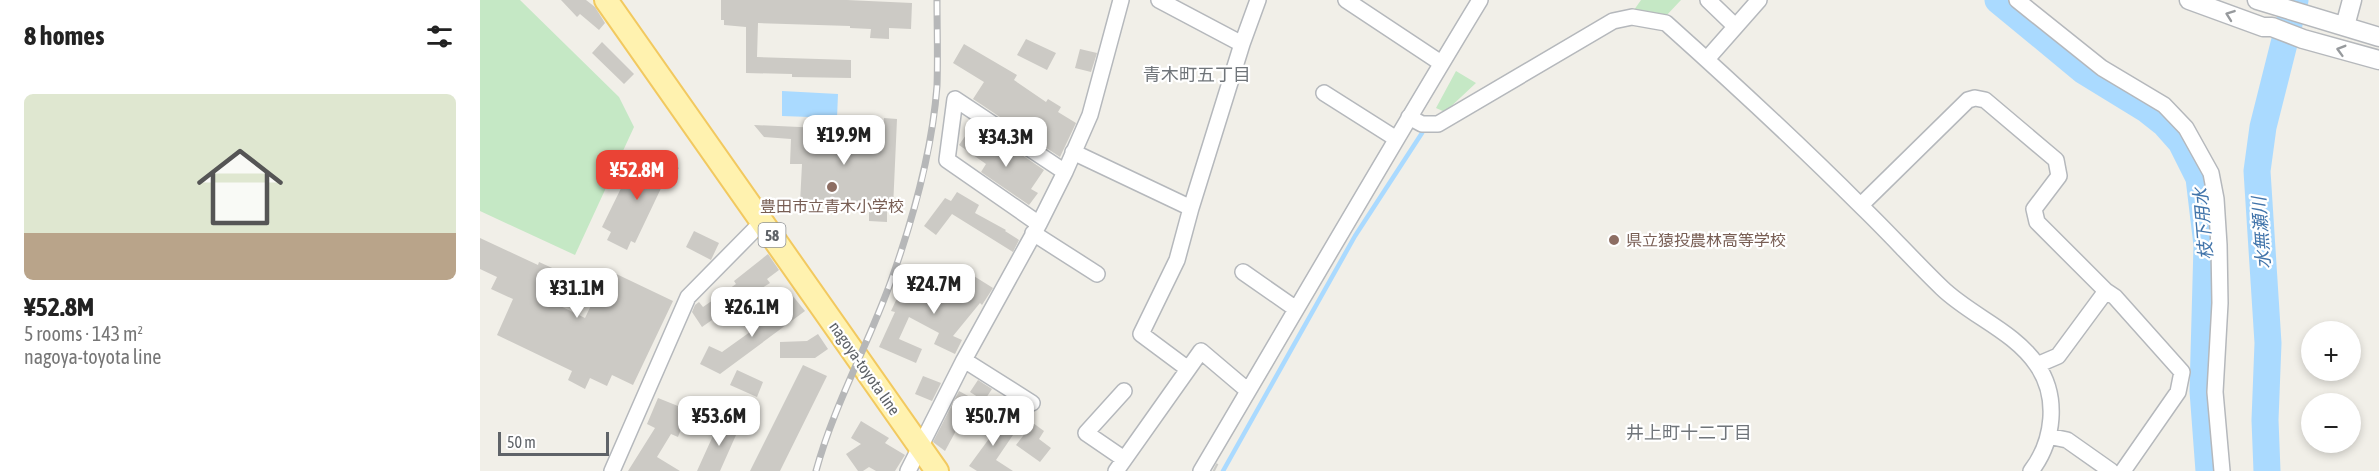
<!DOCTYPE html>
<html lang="en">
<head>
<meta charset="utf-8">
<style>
	:root { --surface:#fff; --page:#f6f6f6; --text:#222; --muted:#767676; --accent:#ea4335 }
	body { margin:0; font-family:"Asap Condensed","Noto Sans JP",sans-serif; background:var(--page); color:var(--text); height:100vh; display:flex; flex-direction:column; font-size:22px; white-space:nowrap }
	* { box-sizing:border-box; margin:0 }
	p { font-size:20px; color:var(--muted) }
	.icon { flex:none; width:33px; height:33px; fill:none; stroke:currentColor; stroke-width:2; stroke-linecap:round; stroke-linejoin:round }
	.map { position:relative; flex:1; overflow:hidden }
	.sheet { display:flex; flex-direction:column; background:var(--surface); width:480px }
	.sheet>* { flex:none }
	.controls { position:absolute; left:1821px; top:321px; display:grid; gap:12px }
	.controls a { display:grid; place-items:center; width:60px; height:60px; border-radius:50%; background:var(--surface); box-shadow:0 3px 9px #0003; font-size:30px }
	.scale { position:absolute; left:18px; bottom:15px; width:111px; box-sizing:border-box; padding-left:6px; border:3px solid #5f6368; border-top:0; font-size:16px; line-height:21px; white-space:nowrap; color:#5f6368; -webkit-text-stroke:4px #fff; paint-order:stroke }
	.price { position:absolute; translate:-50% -51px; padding:0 14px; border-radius:12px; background:#fff; color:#222; font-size:20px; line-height:39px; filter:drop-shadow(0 2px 3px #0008) }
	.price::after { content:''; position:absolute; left:50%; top:36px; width:18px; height:14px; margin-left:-9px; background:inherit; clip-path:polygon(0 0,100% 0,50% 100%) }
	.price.current { background:var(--accent); color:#fff }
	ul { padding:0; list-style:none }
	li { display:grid; align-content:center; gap:12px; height:318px; padding:0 24px }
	li span { display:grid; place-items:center; height:186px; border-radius:9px; color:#555 }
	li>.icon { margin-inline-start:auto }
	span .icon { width:108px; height:108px; fill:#fffc; stroke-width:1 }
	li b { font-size:26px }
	h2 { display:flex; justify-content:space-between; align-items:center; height:72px; padding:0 24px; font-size:26px }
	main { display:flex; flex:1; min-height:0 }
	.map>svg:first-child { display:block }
	.green { fill:#c5e8c5 }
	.water { fill:#aadaff }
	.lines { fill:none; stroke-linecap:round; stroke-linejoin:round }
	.stream { stroke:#aadaff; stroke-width:4.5 }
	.river { stroke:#aadaff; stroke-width:27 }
	.building { fill:#cccac5 }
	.minor-tunnel { stroke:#ccccc8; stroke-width:15; stroke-dasharray:15 8; stroke-linecap:butt }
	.minor-casing { stroke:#b5b8bc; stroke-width:18 }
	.tertiary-casing { stroke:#b5b8bc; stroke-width:21 }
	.primary-casing { stroke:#f2c960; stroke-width:26 }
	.minor { stroke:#fff; stroke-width:15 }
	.tertiary { stroke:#fff; stroke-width:18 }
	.primary { stroke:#fff2af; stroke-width:22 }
	.rail-casing { stroke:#b6b7b8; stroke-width:7 }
	.rail { stroke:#fff; stroke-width:4.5; stroke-dasharray:14; stroke-linecap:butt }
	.oneway { stroke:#979a9d }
	.education-dot { fill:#8d6e63; stroke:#fff; stroke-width:2 }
	.labels { text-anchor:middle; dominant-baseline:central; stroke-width:4.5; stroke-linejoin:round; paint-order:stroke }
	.shield { fill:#fff; stroke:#8f9295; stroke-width:1.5 }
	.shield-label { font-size:15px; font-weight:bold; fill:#5f6368 }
	.education-label { font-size:16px; fill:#785e54; stroke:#fff }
	.street-label { font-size:16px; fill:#5f6368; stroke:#fff }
	.neighbourhood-label { font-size:18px; fill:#70757a; stroke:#fff }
	.water-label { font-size:18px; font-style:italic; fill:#4174aa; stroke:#fff }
</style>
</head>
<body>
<main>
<section class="sheet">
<h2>8 homes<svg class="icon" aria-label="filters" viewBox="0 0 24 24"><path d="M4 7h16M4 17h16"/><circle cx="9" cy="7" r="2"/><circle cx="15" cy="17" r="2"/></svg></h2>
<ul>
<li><span style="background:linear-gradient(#dfe7d0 75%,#b9a48a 0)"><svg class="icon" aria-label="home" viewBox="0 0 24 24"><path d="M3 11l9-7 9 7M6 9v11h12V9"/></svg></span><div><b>¥52.8M</b><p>5 rooms · 143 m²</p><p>nagoya-toyota line</p></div></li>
</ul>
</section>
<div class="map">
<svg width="1899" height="471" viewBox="0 0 1899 471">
	<rect width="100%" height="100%" fill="#f1efe8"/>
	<!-- green -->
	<path class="green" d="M0,0h40l99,97 15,30 -59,128 -95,-44z
		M1161,0h40l-16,17 -31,-7z
		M976,71l20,12 -31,29 -9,-4z"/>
	<!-- water -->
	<path class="water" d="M302,91l56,3 -1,24 -55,-2z"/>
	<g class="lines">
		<!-- stream -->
		<path class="stream" d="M743,471l132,-235 67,-103"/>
		<!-- river -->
		<path class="river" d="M1518,0l86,71 62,38 19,15 16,18 18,36 8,67 -4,146 6,80
			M1787,471l-2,-51 3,-77 -11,-172 6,-44 32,-127"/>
	</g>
	<!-- building -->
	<path class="building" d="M81,0h25l9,7 10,16 -6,7 -19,-16 -3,3z
		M241,0h126l65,3 -1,26 -22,-1v11l-19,-1 1,-9 -21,-1v-2l-92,-3 -1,34 94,3v18l-59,-1v-3l-46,-1v-46l-22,-2v-5h-3z
		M546,39l30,14 -9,17 -30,-15z
		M122,42l32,32 -10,10 -32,-31z
		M484,44l53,31 -3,5 32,22 2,-3 13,8 -3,5 18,11 -16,34 -87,-58 11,-17 -31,-19z
		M600,49l17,4 -6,19 -16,-4z
		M404,118l13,1 -4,89h-6v14l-18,-1v-14l-69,-4 2,-39h-12l1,-25 -27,-2 -10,-12 88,4 3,4 37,2z
		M488,132l28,20 7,-10 41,28 -13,19 7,4 -9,12 -48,-33 5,-8 -27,-19z
		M175,152l24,16 -11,16 -4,-2 -29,61 -4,-2 -4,9 -20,-10 4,-8 -9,-5 26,-53 10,5z
		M477,192l22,13 -4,8 31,17 -1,1 14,9 -6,12 -61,-38 -16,21 -12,-9 21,-28 6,3z
		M214,231l25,12 -8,17 -25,-13z
		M0,238l58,27 1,-3 22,10 -13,28 37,18 23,-48 65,31 -40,84 -21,-10 -5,11 -17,-8 -5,11 -17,-9 4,-9 -75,-36 16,-36 -22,-10 6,-12 -17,-8z
		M288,254l11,16 -12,9 3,4 -24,15 -1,-1 -43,30 -10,-15 3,-7 4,-3 4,5 33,-23 -2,-3z
		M489,273l24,15 -11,17 -2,-2 -27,33 9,4 -7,14 -21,-10 5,-11 -30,-16 -10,22 23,10 -6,14 -37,-16 16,-35 -4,-1 8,-17 7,3 12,-20 34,21z
		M312,295l13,16 -85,63 -20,-10 9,-18 13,6 63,-45 -3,-4z
		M338,334l10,15 -13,9h-35v-16l27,-1z
		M323,365l24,11 -47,95h-30z
		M257,370l26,12 -6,15 -27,-12z
		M443,376l18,7 -9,18 -17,-7z
		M498,380l14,9 -8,12 -14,-9z
		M479,391l11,6 -14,29 2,1 -13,24 -12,-9z
		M178,398l30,12 -10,27 -7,-3 -14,23 23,14h-52l27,-43 -8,-4z
		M509,415l26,17 -19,28 17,11h-36l-8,-5 22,-30 -11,-7z
		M241,418l19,8 -20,45h-23z
		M381,421l28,17 -4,5 20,12 -10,16h-19l-7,-4 -6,4h-5l-12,-17 15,-10 -10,-6z
		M553,423l11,8 -5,8 12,9 -11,14 -24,-17z"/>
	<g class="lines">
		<!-- minor-tunnel -->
		<path class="minor-tunnel" d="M733,470l2,1"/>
		<defs>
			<path id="minor" d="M679,0l83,44
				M866,0l95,63
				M1228,0l27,26
				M1537,0l85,68 62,37 22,23 25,45 5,26 3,46 1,58 -5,89 7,79
				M1227,59l52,-59
				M844,93l71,45
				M929,117l13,7h16l175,-103 19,-4 34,6c67,60 133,121 196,184 27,26 53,55 80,81 29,28 72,43 95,77 22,32 17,76 -6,106
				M593,152l118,56
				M1381,205l107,-105 7,-2 10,2 71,60 3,16 -25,33 3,13 69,69 -48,65 -21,9
				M559,224l-92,-64 8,-61 110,73
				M553,233l64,41
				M763,272l53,37
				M1626,291l9,6 67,75 -4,20 -55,79
				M484,360l68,43
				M708,369l-47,-35 36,-74 14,-52 51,-164 16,-44
				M644,391l-38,42 38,26
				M1568,436l19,4 44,31
				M132,471l76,-174 74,-75
				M428,471l56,-111 75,-136 26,-52 25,-57 31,-115
				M636,471l85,-120 46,39
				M721,471c93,-157 184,-315 279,-471"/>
			<path id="tertiary" d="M1709,0l74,27h9l31,12 76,21
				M1777,0l122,37
				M1865,26l7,-26"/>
			<path id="primary" d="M126,0l331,471"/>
		</defs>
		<!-- minor casing -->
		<use href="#minor" class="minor-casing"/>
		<!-- tertiary casing -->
		<use href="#tertiary" class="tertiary-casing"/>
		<!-- primary casing -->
		<use href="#primary" class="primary-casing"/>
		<!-- minor -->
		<use href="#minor" class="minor"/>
		<!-- tertiary -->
		<use href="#tertiary" class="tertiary"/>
		<!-- primary -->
		<use href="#primary" class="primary"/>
		<defs>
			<path id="rail" d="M336,471c18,-66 52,-126 75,-190 22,-62 41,-128 46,-195 1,-28 0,-57 0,-86"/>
		</defs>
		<!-- rail casing -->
		<use href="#rail" class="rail-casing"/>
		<!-- rail -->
		<use href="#rail" class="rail"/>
	</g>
	<!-- one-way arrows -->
	<defs><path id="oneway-chevron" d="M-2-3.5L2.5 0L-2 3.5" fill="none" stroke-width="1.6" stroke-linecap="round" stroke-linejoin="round" transform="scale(1.5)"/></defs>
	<g class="oneway">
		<use href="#oneway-chevron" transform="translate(1750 15) rotate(-160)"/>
		<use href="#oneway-chevron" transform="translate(1861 50) rotate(-164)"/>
	</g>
	<!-- markers -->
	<g class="education-dot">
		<circle cx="352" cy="187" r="6"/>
		<circle cx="1134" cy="240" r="6"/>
	</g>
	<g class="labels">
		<!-- shield labels -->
		<rect class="shield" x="278.5" y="223" width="27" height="24" rx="4.5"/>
		<g class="shield-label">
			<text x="292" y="235">58</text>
		</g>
		<!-- education labels -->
		<g class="education-label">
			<text x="352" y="206">豊田市立青木小学校</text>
			<text x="1146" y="240" text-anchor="start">県立猿投農林高等学校</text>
		</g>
		<!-- street labels -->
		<g class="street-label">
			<text transform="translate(385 368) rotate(55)">nagoya-toyota line</text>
		</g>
		<!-- neighbourhood labels -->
		<g class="neighbourhood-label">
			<text x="717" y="74">青木町五丁目</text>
			<text x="1209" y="432">井上町十二丁目</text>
		</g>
		<!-- water labels -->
		<g class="water-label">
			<text transform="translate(1723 224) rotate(-95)">枝下用水</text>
			<text transform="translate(1781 233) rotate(-94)">水無瀬川</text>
		</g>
	</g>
</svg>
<div class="controls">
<a>+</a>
<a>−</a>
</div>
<div class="scale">50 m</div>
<b class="price" style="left:364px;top:166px">¥19.9M</b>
<b class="price" style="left:526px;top:168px">¥34.3M</b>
<b class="price current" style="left:157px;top:201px">¥52.8M</b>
<b class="price" style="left:454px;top:315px">¥24.7M</b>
<b class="price" style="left:97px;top:319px">¥31.1M</b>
<b class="price" style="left:272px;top:338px">¥26.1M</b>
<b class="price" style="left:239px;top:447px">¥53.6M</b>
<b class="price" style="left:513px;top:447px">¥50.7M</b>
</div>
</main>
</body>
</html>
